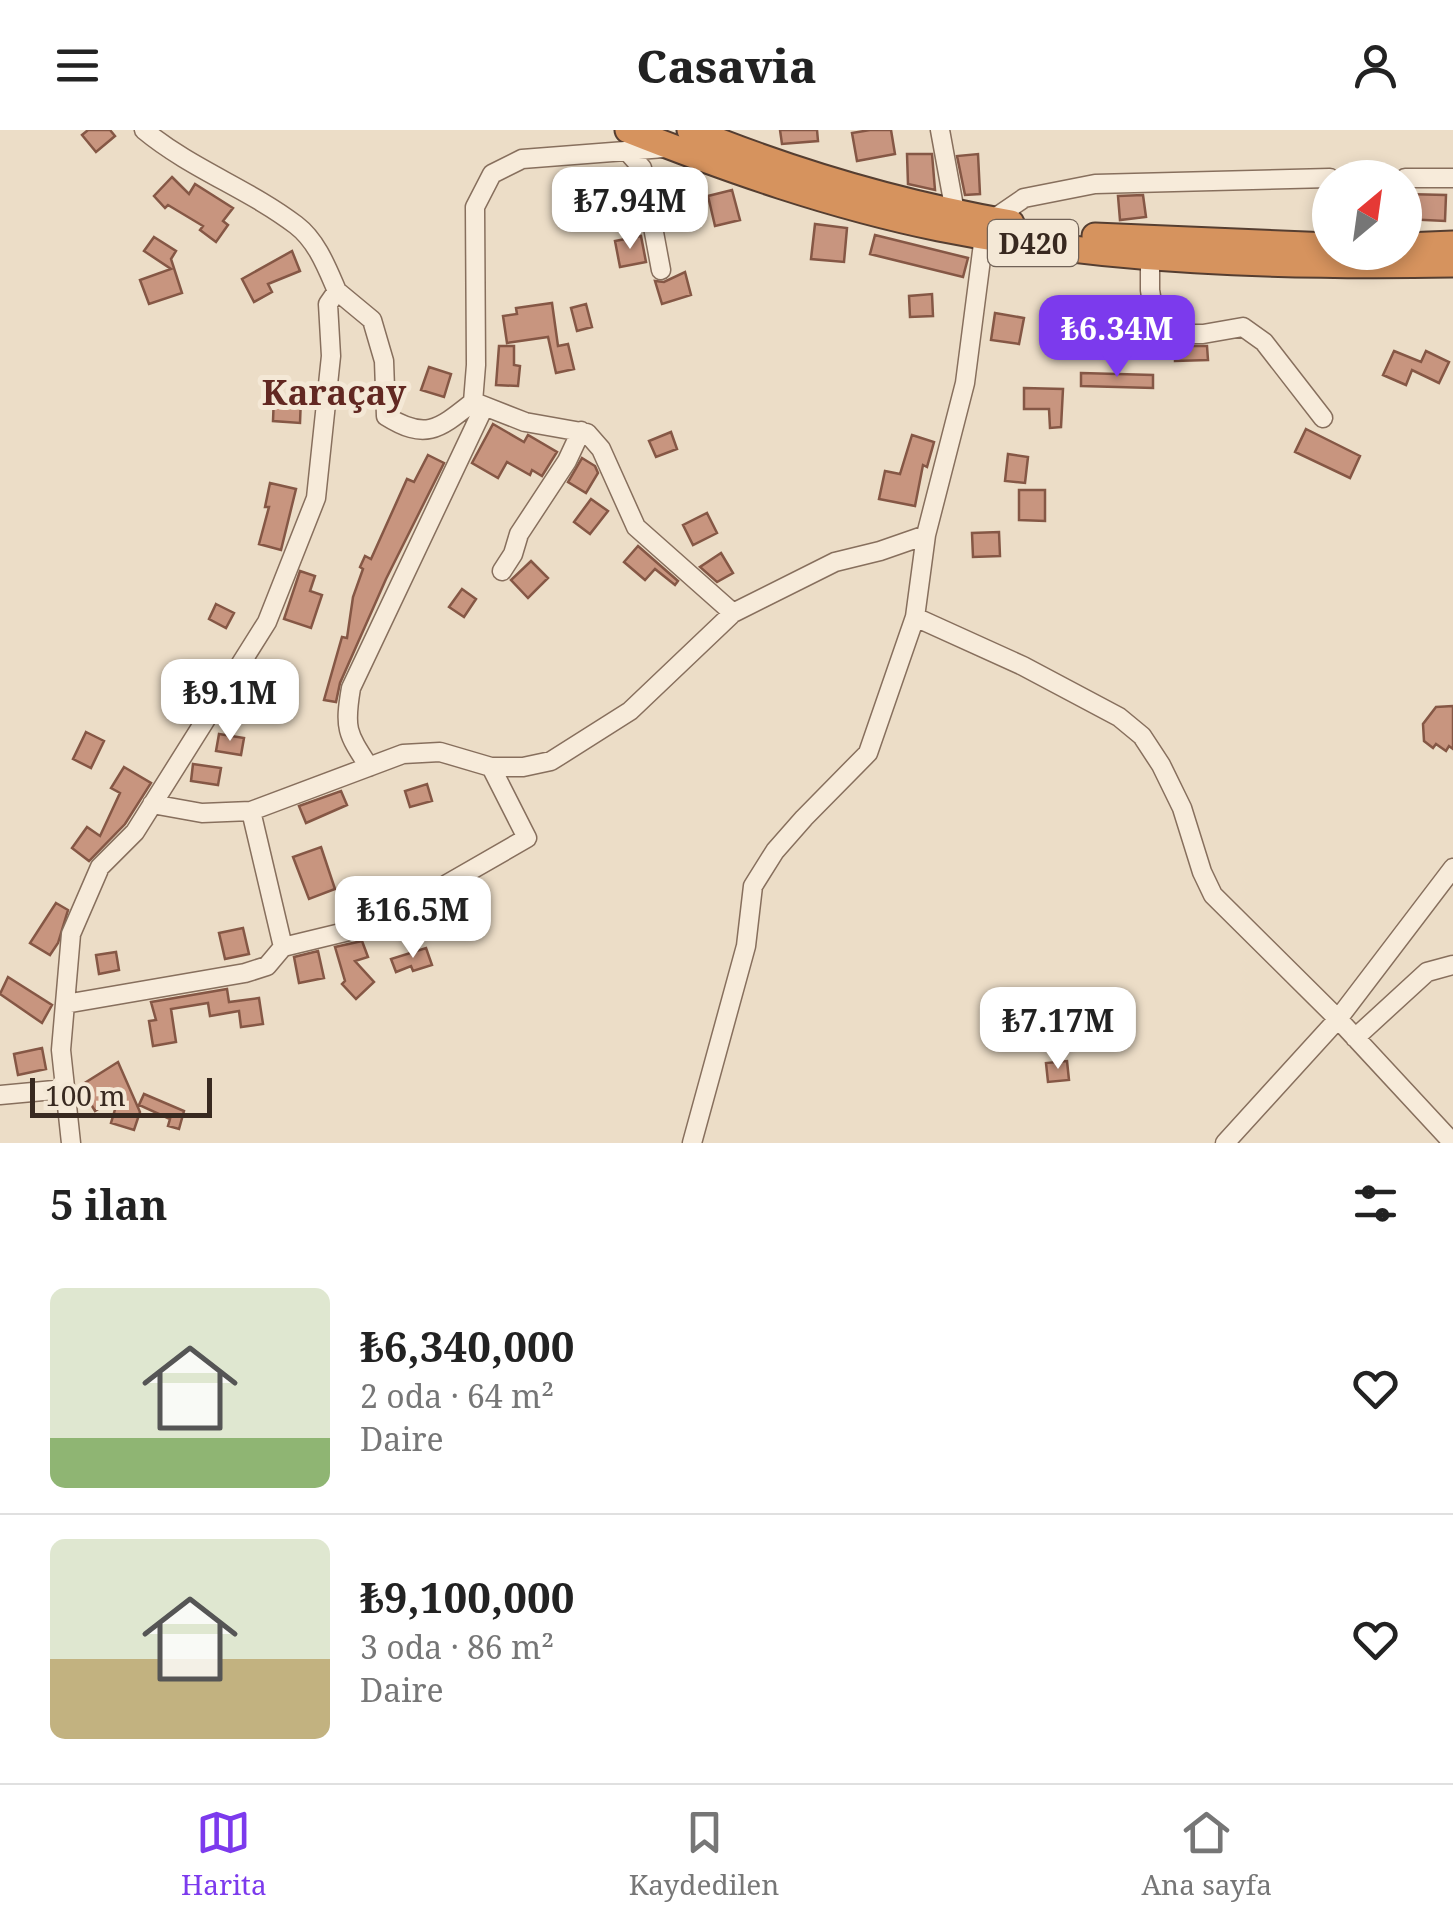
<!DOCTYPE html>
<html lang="tr">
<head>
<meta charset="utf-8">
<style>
	:root { --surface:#fff; --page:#f6f6f6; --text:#222; --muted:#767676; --line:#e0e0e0; --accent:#7c3aed }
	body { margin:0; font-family:"Noto Serif",serif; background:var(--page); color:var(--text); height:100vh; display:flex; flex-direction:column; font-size:38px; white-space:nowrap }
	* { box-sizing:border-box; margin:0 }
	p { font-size:32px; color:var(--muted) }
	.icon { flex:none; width:55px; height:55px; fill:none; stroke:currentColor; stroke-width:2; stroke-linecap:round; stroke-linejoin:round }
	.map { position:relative; height:1013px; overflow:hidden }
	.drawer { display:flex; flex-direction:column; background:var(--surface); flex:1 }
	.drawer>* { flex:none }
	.needle { width:65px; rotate:29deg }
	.tools { position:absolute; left:1312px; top:30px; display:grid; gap:20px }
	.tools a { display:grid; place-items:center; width:110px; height:110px; border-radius:50%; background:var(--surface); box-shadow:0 5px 15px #0003; font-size:50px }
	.scale { position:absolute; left:30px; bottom:25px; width:182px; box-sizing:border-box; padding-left:10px; border:5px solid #382920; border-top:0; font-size:28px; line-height:35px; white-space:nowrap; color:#382920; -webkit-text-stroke:8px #f4e8d6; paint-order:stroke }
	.price { position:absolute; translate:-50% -85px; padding:0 22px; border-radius:20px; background:#fff; color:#222; font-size:32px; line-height:65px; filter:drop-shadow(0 2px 5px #0008) }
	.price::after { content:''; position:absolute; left:50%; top:60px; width:30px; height:22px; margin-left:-15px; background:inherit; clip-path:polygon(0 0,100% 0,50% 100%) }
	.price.selected { background:var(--accent); color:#fff }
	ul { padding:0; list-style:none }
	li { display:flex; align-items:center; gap:30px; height:250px; padding:0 50px }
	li+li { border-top:2px solid var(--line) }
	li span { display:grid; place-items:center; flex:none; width:280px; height:200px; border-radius:15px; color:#555 }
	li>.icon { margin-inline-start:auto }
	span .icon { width:120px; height:120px; fill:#fffc; stroke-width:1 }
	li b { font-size:42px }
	h2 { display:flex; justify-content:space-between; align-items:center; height:120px; padding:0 50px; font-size:42px }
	header { display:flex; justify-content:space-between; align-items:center; height:130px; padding:0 50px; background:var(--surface); font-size:45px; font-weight:800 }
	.menu { display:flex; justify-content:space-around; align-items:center; height:140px; border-top:2px solid var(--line); background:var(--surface); font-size:28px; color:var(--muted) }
	.menu a { display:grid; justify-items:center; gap:5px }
	.menu .selected { color:var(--accent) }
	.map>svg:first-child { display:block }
	.building { fill:#c8957f; stroke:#855745; stroke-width:2.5 }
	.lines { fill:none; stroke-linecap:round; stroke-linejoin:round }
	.minor-casing { stroke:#876f5d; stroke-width:21 }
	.highway-casing { stroke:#553e31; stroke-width:29 }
	.minor { stroke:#f7ebda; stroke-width:18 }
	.highway { stroke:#d6935e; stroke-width:25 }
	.labels { text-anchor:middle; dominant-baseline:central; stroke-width:10; stroke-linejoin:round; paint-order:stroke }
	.shield { fill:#f4e8d6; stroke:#706257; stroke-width:2.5 }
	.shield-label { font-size:28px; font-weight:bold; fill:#382920 }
	.quarter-label { font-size:35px; font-weight:bold; fill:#622822; stroke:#f4e8d6 }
</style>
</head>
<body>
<header><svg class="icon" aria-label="menu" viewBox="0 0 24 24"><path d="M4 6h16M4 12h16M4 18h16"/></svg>Casavia<svg class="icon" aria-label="person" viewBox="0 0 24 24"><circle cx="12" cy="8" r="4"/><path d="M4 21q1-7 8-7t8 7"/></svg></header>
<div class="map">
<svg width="1453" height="1013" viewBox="0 0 1453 1013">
	<rect width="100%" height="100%" fill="#ecddc7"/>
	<!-- building -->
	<path class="building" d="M88,0h22l5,6 -19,16 -14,-17z
		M780,0h37l1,11 -36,3z
		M870,0h21l4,24 -38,7 -5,-28z
		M907,24h25l3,36 -27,-6z
		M978,24l2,40 -15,1 -8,-39z
		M172,47l17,17 6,-10 38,24 -10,13 5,4 -12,17 -16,-12 3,-4 -35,-21 -3,3 -11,-12z
		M732,60l8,30 -25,6 -7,-30z
		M1405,64l41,1 -1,26 -40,-2z
		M1143,65l3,22 -26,3 -2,-24z
		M815,94l32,4 -3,34 -33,-3z
		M875,105l93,23 -5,19 -93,-23z
		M641,106l5,26 -26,5 -5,-26z
		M154,107l22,14 -5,8 11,34 -33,11 -9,-24 31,-11 -27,-18z
		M292,121l8,20 -32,13 4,8 -18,10 -12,-23z
		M685,142l6,23 -29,9 -7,-23 9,1z
		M932,164l1,22 -23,1 -1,-21z
		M552,173l6,43 10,-2 6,25 -18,4 -8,-36 -41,6 -4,-27 14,-2 -1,-6z
		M586,174l6,23 -15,4 -6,-23z
		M995,183l29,5 -5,26 -28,-4z
		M1064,196l26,4 -4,25 -26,-4z
		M499,216h15v19l6,1 -2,20 -22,-1z
		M1175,216h32l1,14 -33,1z
		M1394,221l27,11 5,-11 23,11 -10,21 -27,-13 -6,15 -23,-10z
		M429,237l22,7 -7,23 -23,-7z
		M1081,243l72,2v13l-72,-2z
		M1024,258l39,1 -2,38 -11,1 -1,-19h-25z
		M274,265l27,2 -1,26 -27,-2z
		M493,294l31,18 4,-7 29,17 -15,24 -10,-6 -2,5 -23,-13 -9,16 -26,-15z
		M1306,299l54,27 -10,22 -55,-26z
		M671,302l6,17 -21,8 -7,-16z
		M912,305l22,7 -7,25 -4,-2 -8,41 -36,-7 6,-28 15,3z
		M1008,324l20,3 -3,26 -20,-2z
		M428,325l16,8 -58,116 -46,104 -4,19 -12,-2 18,-63 5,1 6,-41 10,-28 -3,-2 5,-11 6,3 36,-80 7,3z
		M582,328l13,8 3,7 -12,20 -18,-11z
		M270,353l26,6 -15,61 -22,-6 10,-37h-4z
		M1019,360h26v31l-26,-1z
		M591,369l17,12 -18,23 -16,-12z
		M707,383l10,20 -24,12 -10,-20z
		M999,402l1,24 -27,1 -1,-24z
		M638,416l40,35 -3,4 -20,-16 -10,11 -21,-18z
		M721,423l12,20 -16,9 -17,-15z
		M531,431l17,17 -20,20 -17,-18z
		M300,441l15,5 -5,15 12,4 -11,33 -27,-9z
		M462,459l14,10 -12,18 -15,-10z
		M216,474l18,9 -8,15 -17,-9z
		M1453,576v43l-4,-3 -3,5 -10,-7 -3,4 -9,-7 -1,-17 13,-17z
		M86,602l18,9 -13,27 -18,-9z
		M219,604l25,4 -3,17 -25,-4z
		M193,634l28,4 -3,17 -27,-4z
		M124,637l27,16 -26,41 -36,37 -17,-13 15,-21 13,9 20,-43 -9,-5z
		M427,654l5,17 -22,6 -5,-16z
		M341,661l6,14 -41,18 -7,-17z
		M321,717l14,42 -26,10 -16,-42z
		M426,757l3,12 -27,6 -3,-12z
		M56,773l12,7 -10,33 -8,12 -20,-12z
		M243,798l6,26 -24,5 -6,-26z
		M362,811l6,16 -13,4 19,21 -18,17 -14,-15 3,-3 -10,-34z
		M426,818l6,17 -19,6 -2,-5 -15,6 -5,-13z
		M318,821l6,27 -25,5 -5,-26z
		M116,822l3,18 -20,4 -3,-19z
		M8,847l44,28 -10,18 -42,-29z
		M227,859l2,13 30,-4 4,26 -22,3 -2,-16 -29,5 -2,-13 -37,6 5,33 -23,4 -4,-25 7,-1 -5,-18z
		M42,918l4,21 -28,6 -4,-21z
		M1067,931l2,19 -21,2 -2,-19z
		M118,932l22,50 -6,18 -23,-7 8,-27 -24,15 -15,-25z
		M144,964l40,17 -5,18 -11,-3 2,-7 -31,-14z"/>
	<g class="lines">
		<defs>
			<path id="minor" d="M144,0c47,39 105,59 152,95 21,16 31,43 41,66
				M940,0l15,82
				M627,21l15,17 19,102
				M1405,48h48
				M992,90l32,-22 71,-14 235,-6
				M1150,127v33l7,44h46l40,-7 21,15 59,76
				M474,272l51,20 62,11 14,16 35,78 97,86
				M502,441l11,-17 6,-20 48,-73 14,-30
				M915,487l108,49 96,51 23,19 19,29 21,43 20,64 11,23 125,124 115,124
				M369,637c-22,-34 -25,-38 -18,-79l133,-281
				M152,674l50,9 49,-2 152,-57 37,-2 51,15h32l28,-6 79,-50 103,-98 102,-51 45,-11 46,-16
				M251,681l32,136
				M65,874l180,-31 22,-7 16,-19 153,-37 7,-9 4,-17 80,-46 -36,-71
				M1355,908l72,-66 26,-7
				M0,965l65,-6
				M71,1013l-10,-93 10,-116 29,-67 35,-35 132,-210 49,-124 15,-142 -3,-52 9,-13 35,29 12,41 2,55c40,25 53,13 87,-14l3,-37 -1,-158 17,-33 30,-15 142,-11
				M692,1013l54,-197 7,-60 22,-35 29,-33 64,-65 47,-136 11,-82 39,-152 19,-147
				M1225,1013l113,-124 115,-151"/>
			<path id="highway" d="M628,0c101,40 204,76 311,98 169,34 342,39 514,36
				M690,0c103,42 212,74 321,93
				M1095,106l235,10
				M1405,116l48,-2"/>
		</defs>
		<!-- minor casing -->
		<use href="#minor" class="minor-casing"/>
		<!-- highway casing -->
		<use href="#highway" class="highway-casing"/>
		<!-- minor -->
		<use href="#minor" class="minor"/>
		<!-- highway -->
		<use href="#highway" class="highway"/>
	</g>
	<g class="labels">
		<!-- shield labels -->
		<rect class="shield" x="988" y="90" width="90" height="46" rx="8"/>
		<g class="shield-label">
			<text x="1033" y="113">D420</text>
		</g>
		<!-- quarter labels -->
		<g class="quarter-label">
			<text x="334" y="261">Karaçay</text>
		</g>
	</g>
</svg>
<div class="tools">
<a><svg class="needle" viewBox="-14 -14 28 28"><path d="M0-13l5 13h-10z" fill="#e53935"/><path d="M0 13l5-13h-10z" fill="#767676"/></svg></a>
</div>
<div class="scale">100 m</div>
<b class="price" style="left:630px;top:122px">₺7.94M</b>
<b class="price selected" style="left:1117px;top:250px">₺6.34M</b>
<b class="price" style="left:230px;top:614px">₺9.1M</b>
<b class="price" style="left:413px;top:831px">₺16.5M</b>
<b class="price" style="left:1058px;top:942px">₺7.17M</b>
</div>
<section class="drawer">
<h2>5 ilan<svg class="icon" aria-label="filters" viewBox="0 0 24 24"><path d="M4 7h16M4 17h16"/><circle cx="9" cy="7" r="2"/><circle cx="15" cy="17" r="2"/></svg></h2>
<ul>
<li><span style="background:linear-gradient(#dfe7d0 75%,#8fb573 0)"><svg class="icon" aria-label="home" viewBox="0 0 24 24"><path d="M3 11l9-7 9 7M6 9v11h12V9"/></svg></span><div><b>₺6,340,000</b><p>2 oda · 64 m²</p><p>Daire</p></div><svg class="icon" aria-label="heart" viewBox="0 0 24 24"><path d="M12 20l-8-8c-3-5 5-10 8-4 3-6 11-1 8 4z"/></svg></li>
<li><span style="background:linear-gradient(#dfe7d0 60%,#c2b280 0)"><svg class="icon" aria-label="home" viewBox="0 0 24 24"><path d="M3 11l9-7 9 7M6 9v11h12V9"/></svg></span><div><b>₺9,100,000</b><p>3 oda · 86 m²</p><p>Daire</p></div><svg class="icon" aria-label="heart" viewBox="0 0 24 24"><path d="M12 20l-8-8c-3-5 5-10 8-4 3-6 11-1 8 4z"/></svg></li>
</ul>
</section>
<nav class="menu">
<a class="selected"><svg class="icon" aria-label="map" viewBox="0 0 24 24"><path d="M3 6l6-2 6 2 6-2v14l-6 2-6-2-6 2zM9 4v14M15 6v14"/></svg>Harita</a>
<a><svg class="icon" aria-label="saved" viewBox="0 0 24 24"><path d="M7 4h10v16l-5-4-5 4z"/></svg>Kaydedilen</a>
<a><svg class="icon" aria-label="home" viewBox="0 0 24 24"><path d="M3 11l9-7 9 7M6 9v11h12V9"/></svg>Ana sayfa</a>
</nav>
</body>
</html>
